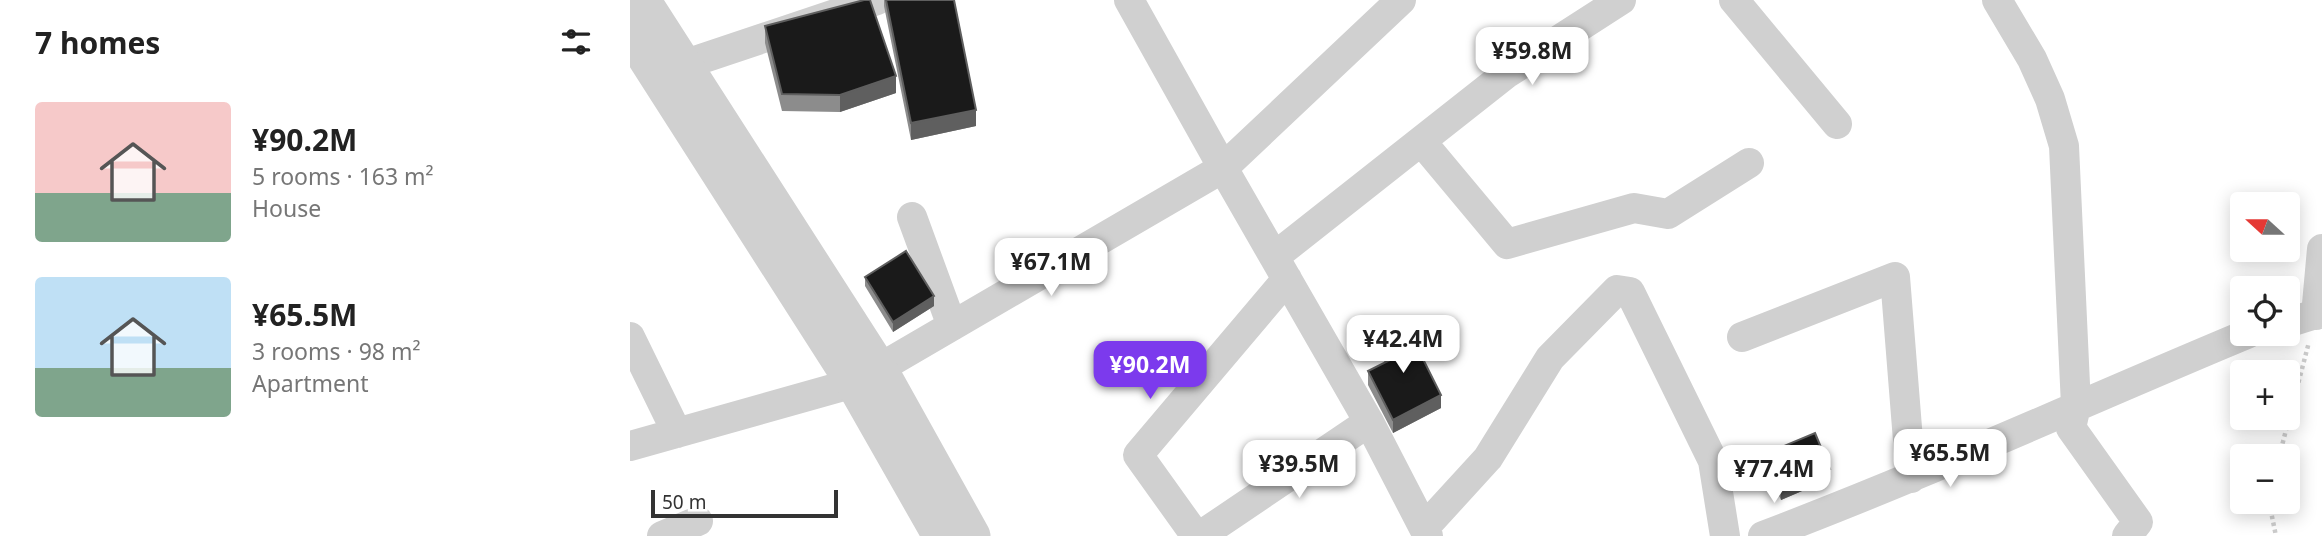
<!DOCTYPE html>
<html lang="en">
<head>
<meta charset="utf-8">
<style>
	:root { --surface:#fff; --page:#f2f2f2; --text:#222; --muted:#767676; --accent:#7c3aed }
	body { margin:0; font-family:"Noto Sans",sans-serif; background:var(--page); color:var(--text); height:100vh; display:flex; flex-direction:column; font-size:26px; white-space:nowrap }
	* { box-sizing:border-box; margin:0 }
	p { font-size:23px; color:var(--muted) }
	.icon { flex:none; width:38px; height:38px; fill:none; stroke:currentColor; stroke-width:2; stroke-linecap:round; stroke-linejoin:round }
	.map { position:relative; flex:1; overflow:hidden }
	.panel { display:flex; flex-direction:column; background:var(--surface); width:630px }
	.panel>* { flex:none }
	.needle { width:46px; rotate:291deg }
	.buttons { position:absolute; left:1600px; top:192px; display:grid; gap:14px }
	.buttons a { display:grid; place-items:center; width:70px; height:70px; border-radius:7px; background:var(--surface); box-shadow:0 4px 18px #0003; font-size:35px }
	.scale { position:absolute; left:21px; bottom:18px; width:187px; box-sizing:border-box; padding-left:7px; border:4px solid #333; border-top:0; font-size:19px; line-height:24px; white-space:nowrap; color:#333; -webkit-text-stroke:5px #fff; paint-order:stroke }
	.price { position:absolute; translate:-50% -60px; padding:0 16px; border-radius:14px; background:#fff; color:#222; font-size:23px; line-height:46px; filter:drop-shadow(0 2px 4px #0008) }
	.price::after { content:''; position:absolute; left:50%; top:42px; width:21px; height:16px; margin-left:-10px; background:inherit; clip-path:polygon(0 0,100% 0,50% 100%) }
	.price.selected { background:var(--accent); color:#fff }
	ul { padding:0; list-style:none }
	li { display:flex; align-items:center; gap:21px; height:175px; padding:0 35px }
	li span { display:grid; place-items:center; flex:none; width:196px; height:140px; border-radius:7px; color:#555 }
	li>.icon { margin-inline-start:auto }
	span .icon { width:84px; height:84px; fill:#fffc; stroke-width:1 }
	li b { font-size:30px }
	h2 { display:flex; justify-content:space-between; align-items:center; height:84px; padding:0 35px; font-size:30px }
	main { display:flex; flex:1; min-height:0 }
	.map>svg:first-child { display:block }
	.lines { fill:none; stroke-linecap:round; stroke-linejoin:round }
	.path { stroke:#cdcdcd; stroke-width:4.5; stroke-dasharray:3.5 3.5; stroke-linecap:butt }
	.minor { stroke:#d0d0d0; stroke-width:30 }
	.tertiary { stroke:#d0d0d0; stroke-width:37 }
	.wall { fill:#8c8c8c }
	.shaded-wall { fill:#5f5f5f }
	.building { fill:#1a1a1a; stroke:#5f5f5f; stroke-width:2 }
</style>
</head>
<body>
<main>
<section class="panel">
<h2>7 homes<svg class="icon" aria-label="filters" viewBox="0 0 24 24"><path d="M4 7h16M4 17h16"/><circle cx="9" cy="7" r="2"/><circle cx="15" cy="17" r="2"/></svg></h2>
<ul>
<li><span style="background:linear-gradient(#f6c9c9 65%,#7fa58c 0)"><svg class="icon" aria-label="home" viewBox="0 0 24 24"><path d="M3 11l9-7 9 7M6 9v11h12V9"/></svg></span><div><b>¥90.2M</b><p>5 rooms · 163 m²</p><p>House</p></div></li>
<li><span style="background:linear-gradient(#bfe0f5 65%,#7fa58c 0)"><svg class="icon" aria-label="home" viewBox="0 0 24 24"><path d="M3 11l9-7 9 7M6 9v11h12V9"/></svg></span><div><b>¥65.5M</b><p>3 rooms · 98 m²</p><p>Apartment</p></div></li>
</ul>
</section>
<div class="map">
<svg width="1692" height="536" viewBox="0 0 1692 536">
	<rect width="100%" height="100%" fill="#fff"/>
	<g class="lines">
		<!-- path -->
		<path class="path" d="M1649,457l30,-115
			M1639,502l7,34"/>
		<!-- minor -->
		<path class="minor" d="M499,0l94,168 146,254 59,114
			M1104,0l103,124
			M1367,0l35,59 18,40 14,47 12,260 -5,22 67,94 -11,14
			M53,65l194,-65
			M791,141l85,-67 115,-74
			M282,217l40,109
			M644,257l147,-116 86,103 127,-36 34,6 81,-51
			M1686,315l6,-66
			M1657,323l35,-11
			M0,337l47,96
			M1112,337l153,-60 16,201
			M0,446l224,-63 369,-215 178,-168
			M794,528l64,-70 62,-100 67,-68 13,2 83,169 12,75
			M32,536l36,-15
			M566,536l-58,-81 149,-176
			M570,536l169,-114
			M1133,536c164,-62 323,-135 484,-202"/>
		<!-- tertiary -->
		<path class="tertiary" d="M12,0l237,369 93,167
			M0,33l224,350 87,153"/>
	</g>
	<!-- wall -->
	<path class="wall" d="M254,0h70l22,126 -65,14 -27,-134z
		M135,26l131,67 -56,19 -58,-1 -17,-68z
		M235,277l69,29 -41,26 -28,-46z
		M749,337l62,71 -48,25 -25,-48v-14l17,-8 -6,-12z
		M1135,454l65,25 -49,21 -16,-36z"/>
	<!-- shaded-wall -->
	<path class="shaded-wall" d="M266,76v17l-56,19v-17z
		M346,110v16l-65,14v-17z
		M304,296v10l-41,26v-10z
		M811,395v13l-48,25v-13z
		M1200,469v10l-49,21v-9z"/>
	<!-- building -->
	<path class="building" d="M234,0h6l26,76 -56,19 -58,-1 -17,-68z
		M256,0h68l22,110 -65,13z
		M276,251l28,45 -41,26 -28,-45z
		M775,323l36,72 -48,25 -25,-49 22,-11 -11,-23z
		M1185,433l15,36 -49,22 -16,-37z"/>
</svg>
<div class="buttons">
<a><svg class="needle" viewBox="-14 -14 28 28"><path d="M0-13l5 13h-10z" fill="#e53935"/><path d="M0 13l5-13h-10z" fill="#767676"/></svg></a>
<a><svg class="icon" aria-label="locate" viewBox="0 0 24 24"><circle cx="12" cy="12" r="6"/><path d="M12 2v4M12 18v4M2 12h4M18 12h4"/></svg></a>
<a>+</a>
<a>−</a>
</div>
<div class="scale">50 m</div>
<b class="price" style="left:902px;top:87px">¥59.8M</b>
<b class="price" style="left:421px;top:298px">¥67.1M</b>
<b class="price" style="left:773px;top:375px">¥42.4M</b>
<b class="price selected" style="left:520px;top:401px">¥90.2M</b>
<b class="price" style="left:1320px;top:489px">¥65.5M</b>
<b class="price" style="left:669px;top:500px">¥39.5M</b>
<b class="price" style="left:1144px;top:505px">¥77.4M</b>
</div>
</main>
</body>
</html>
